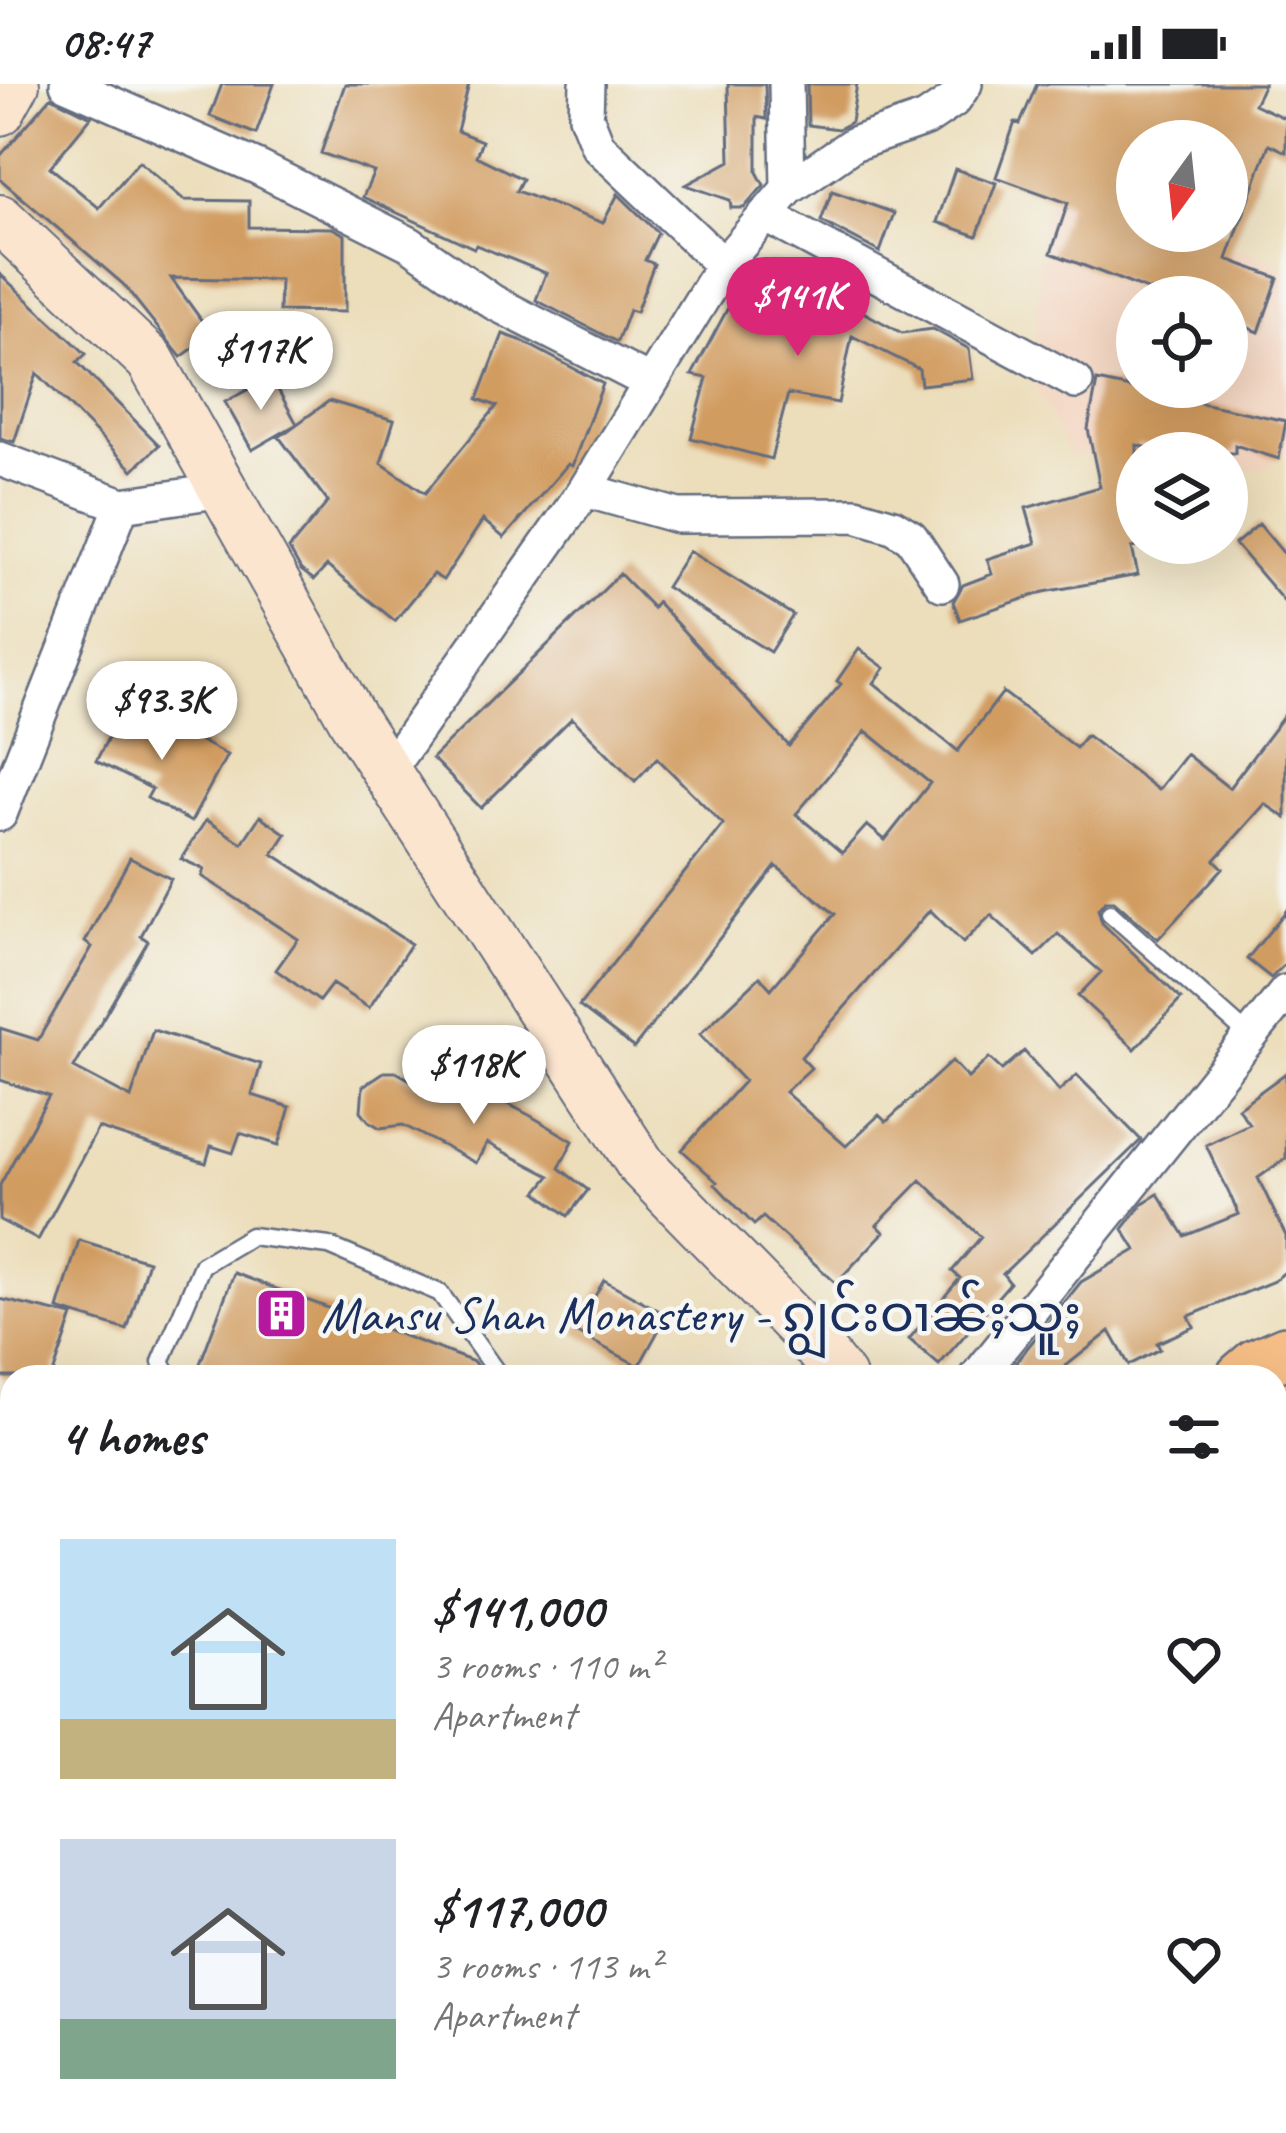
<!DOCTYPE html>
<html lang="en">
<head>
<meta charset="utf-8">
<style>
	:root { --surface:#fff; --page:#f6f6f6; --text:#202124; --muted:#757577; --accent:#db2777 }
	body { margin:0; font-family:Caveat,"Noto Sans Myanmar",sans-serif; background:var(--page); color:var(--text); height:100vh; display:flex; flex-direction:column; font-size:45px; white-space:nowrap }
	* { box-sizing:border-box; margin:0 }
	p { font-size:39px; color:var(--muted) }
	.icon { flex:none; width:66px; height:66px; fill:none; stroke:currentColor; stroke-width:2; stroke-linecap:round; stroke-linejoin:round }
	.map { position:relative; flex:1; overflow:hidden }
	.sheet { position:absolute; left:0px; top:1281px; width:1287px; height:768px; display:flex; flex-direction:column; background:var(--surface); border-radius:36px 36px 0 0; box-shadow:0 12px 48px #0002 }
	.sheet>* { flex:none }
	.needle { width:78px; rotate:195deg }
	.controls { position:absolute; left:1116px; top:36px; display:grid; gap:24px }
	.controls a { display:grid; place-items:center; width:132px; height:132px; border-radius:50%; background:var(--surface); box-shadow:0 12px 48px #0002; font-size:60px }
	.price { position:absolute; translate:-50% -102px; padding:0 27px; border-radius:42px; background:#fff; color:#222; font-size:39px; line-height:78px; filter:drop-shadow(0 3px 6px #0008) }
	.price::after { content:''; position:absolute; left:50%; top:72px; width:36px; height:27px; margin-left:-18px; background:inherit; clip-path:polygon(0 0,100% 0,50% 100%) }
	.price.current { background:var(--accent); color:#fff }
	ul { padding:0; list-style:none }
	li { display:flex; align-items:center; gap:36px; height:300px; padding:0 60px }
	li span { display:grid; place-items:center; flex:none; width:336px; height:240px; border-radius:0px; color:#555 }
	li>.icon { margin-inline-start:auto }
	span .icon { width:144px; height:144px; fill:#fffc; stroke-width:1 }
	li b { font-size:51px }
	h2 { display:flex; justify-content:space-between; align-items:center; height:144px; padding:0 60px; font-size:51px }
	.status { display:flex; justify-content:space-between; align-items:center; height:84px; padding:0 60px; background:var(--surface); direction:ltr }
	.status svg { height:33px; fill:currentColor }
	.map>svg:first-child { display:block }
	.built { fill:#f3d4bf; fill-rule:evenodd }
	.building { fill:#d19c61; fill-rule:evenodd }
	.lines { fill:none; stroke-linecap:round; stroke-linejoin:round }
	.lane-casing { stroke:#646c7f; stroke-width:21 }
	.street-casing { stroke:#646c7f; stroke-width:38 }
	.secondary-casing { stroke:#646c7f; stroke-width:52 }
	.primary-casing { stroke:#646c7f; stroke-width:56 }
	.lane { stroke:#fff; stroke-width:16 }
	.street { stroke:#fff; stroke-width:33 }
	.secondary { stroke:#fbe5cf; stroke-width:48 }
	.primary { stroke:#f6be86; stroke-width:51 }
	.labels { text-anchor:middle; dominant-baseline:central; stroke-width:9; stroke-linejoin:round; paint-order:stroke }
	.poi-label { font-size:51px; fill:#1b2f5e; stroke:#f6f6f2; text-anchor:start }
</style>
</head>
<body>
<div class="status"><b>08:47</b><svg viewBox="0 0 49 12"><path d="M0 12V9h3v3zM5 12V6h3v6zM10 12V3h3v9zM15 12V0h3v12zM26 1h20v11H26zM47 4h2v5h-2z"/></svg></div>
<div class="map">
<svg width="1286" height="2049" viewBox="0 0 1286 2049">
	<rect width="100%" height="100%" fill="#f6f6f2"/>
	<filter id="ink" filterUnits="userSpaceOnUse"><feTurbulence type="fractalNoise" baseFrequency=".00833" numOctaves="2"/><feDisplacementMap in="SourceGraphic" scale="24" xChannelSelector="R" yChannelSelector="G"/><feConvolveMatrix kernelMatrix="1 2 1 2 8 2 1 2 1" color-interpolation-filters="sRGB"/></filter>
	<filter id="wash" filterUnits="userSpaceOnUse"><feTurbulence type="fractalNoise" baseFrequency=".004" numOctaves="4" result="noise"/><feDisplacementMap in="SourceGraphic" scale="48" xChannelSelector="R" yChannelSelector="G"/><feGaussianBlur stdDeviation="2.7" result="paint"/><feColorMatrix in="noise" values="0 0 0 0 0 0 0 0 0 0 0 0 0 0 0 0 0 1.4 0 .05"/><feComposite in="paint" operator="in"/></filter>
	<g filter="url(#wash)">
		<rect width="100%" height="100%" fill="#ecdebb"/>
		<!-- built -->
		<path class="built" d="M1060,106l77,41h47l90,30 12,17v174l-24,18 -35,-2v-15h-90v7l-68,-5 -37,-75 12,-174zM1137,213h90v90h-90z"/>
		<g id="blocks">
			<!-- building -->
			<path class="building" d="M222,0h52l-18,50 -46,-18z
				M345,0h124l-12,47 25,10 -6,15 46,23 -6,12 87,32 15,-29 40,39 -13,27 9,4 -18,48 -7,-2 -12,32 -81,-42 10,-27 -70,-28 -2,3 -111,-51 11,-25 -53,-19z
				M728,0h37l1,35 -9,-2v55l7,13 -20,23h-13l-1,-8 -44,-15 44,-24z
				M807,0h50l-6,38 -13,7 -30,-4z
				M1037,0h227l-10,20 32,15v33l-17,-8 -42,115 51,19 -19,54 -32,-12v-23h-62l-114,-44 17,-50 -72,-26 19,-55 5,2zM1137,57h90v90h-90z
				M51,13l40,20 -41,50 49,41 40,-47 45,39 65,1v26l83,1 13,7v77l-66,-1 1,-31 -109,-2 41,57 -31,22 -58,-73 -123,-105v-23z
				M955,85l41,14 -19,53 -40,-14z
				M832,107l62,22 -14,39 -59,-31z
				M770,178l132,71 31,-4 36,20 4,30 -52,6 -2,-16 -67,-33 -14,67 -50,-9 -17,65 -80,-21 16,-60 -15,-3 38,-71 13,8z
				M0,190l86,80 -9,8 82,83 -26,25 -96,-97 -23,69 -14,-4z
				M503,250l17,6 83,44 -31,82 -4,-2 -64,74 -21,-18 -40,60 -10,-6 -38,47 -68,-55 -13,14 -13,-10 -12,-21 39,-47 -49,-65 50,-36 65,19 -13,43 44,30 72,-87 -19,-7z
				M271,293l26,47 -45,26 -27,-48z
				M1097,297l189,40 -7,38 -44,-14v8h-62l-36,-8v102l-5,1 6,27 -94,17 -84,28 -7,-18 10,-17 29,-11 -5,-15 49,-16 -10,-35 74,-21 -12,-58z
				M1259,440l27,32v48l-51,-60z
				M689,467l104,64 -23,37 -104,-65z
				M620,490l33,34 4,-6 132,144 52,-62 -4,-3 22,-32 26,19 -11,15 84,68 45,-59 73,56 10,-13 72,55 28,-36 43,34 57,-75v105l-21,-14 -50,56 8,8 -65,71 -44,-38h-9l-7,8 4,14 79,76 -46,50 -57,-53 23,-24 -43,-38 -22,22 -45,-41 -28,28 -33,-33 -129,147 10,11 -26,24 61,54 33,-31 7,7 66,-61 16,17 21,-20 13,12 22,-19 35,40 18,-16 64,65 -138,134 7,9 -71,82 -30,-26 51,-61 -8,-7 29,-34 -60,-57 -44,45 7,7 -48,51 -73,-66 -9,8 -39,-41 2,-2 -35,-32 62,-69 -44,-47 60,-57 11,12 64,-75 -59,-48 -142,182 -55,-42 144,-182 -66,-66 -22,23 -63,-63 -91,90 -49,-50zM866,647l64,52 -45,57 -18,-15 -25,28 -46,-39z
				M124,623l63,33 2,-5 38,20 -36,67 -44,-24 5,-9 -56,-28z
				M260,732l26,18 -13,20 138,90 -42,64 -37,-24 -13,17 -43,-31 22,-31 -96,-63 2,-7 -23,-10 25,-39 36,23z
				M130,774l41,21 -30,57 7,5 -74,127 57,30 22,-68 108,34 -9,31 38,12 -11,38 -39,-12 -7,20 -22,-7 -5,17 -108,-35 -60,112 -38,-20v-35l49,-89 -49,-16v-52l38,12 54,-93 -7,-5z
				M1286,827v52l-15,15 -24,-19z
				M384,988h12l40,22 11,-22 84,44 42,25 -14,27 29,22 -20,26 -31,-24 13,-16 -63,-33 -11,20 -73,-38 -23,3 -11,-7 -8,-10 2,-25z
				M1286,989v85l-28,20 28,58v35l-12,10 -85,35 5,11 -37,16 3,6 -31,16 -19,-34 -58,46h-26l-11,-14 66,-81 55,-32 -13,-21 20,-26 15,-9 27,42 54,-22 -33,-69 43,-21 -11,-16z
				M79,1156l69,21 -21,69 -69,-21z
				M234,1189l240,89 10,15h-289z
				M604,1196l63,35 -28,51 -64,-34z
				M0,1215l73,17 -21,61h-52z"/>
		</g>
	</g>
	<g filter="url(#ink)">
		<use href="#blocks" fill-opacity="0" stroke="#646c7f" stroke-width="3"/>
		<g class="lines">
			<defs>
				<path id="lane" d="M1110,829l140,124
					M170,1293l-9,-15 41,-97 49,-29 78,10 111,47 60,84"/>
				<path id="street" d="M67,0l192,84 151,76 83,58 156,80
					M587,0l-1,32 12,30 125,119
					M786,0l2,105
					M765,131l311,167
					M0,375l122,46
					M585,406l93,26 178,-1 37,11 18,11 31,47
					M387,688l198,-282 138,-225 65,-76 65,-45 73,-25 28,-19 11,-16
					M0,730l122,-309 102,-15
					M977,1293l309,-385
					M471,2037l19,12
					M1159,2037l40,12"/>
				<path id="secondary" d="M0,27l15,-27
					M0,135l150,141 203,360 288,445 168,172 32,40"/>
				<path id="primary" d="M1242,1293l14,-12 30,-13
					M1275,1326l11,-2
					M372,2049l10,-12"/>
			</defs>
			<!-- lane casing -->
			<use href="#lane" class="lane-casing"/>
			<!-- street casing -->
			<use href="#street" class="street-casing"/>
			<!-- secondary casing -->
			<use href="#secondary" class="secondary-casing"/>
			<!-- primary casing -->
			<use href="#primary" class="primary-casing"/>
			<!-- lane -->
			<use href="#lane" class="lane"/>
			<!-- street -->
			<use href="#street" class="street"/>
			<!-- secondary -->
			<use href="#secondary" class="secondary"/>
			<!-- primary -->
			<use href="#primary" class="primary"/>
		</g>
	</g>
	<!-- icons -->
	<defs>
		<symbol id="building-square" viewBox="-11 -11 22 22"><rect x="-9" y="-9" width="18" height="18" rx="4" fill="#b5179e" stroke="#f6f6f2"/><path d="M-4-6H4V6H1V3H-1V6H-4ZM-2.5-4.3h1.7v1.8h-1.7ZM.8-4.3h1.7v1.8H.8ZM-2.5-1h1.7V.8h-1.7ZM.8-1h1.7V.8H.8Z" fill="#fff"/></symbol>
	</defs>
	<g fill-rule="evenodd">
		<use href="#building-square" x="252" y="1200" width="59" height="59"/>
	</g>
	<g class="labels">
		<!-- poi labels -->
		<g class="poi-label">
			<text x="321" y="1230">Mansu Shan Monastery - ၵျွင်းဝၢၼ်ႈသူႈ</text>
		</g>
	</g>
</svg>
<div class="controls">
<a><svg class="needle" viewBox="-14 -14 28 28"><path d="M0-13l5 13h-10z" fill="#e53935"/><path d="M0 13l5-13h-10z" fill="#757577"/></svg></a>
<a><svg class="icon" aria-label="locate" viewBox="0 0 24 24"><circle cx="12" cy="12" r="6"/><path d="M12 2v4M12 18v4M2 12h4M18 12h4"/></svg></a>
<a><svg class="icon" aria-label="layers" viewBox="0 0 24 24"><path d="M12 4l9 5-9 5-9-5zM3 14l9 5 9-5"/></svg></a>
</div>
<b class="price current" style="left:798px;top:275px">$141K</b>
<b class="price" style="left:261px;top:329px">$117K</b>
<b class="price" style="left:162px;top:679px">$93.3K</b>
<b class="price" style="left:474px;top:1043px">$118K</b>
<section class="sheet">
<h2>4 homes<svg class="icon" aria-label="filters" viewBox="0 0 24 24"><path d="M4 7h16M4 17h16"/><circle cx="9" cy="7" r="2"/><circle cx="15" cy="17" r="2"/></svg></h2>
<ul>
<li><span style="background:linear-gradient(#bfe0f5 75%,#c2b280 0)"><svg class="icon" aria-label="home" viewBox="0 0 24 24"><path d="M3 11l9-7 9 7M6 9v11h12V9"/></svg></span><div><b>$141,000</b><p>3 rooms · 110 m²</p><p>Apartment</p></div><svg class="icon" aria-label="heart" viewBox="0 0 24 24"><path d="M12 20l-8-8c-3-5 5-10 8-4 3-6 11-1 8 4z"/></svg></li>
<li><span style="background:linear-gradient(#c9d6e8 75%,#7fa58c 0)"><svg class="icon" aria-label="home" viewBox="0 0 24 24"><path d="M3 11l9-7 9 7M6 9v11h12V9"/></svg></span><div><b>$117,000</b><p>3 rooms · 113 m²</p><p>Apartment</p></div><svg class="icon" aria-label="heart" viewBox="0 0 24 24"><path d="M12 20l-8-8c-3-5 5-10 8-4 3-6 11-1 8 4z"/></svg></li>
</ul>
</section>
</div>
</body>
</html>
